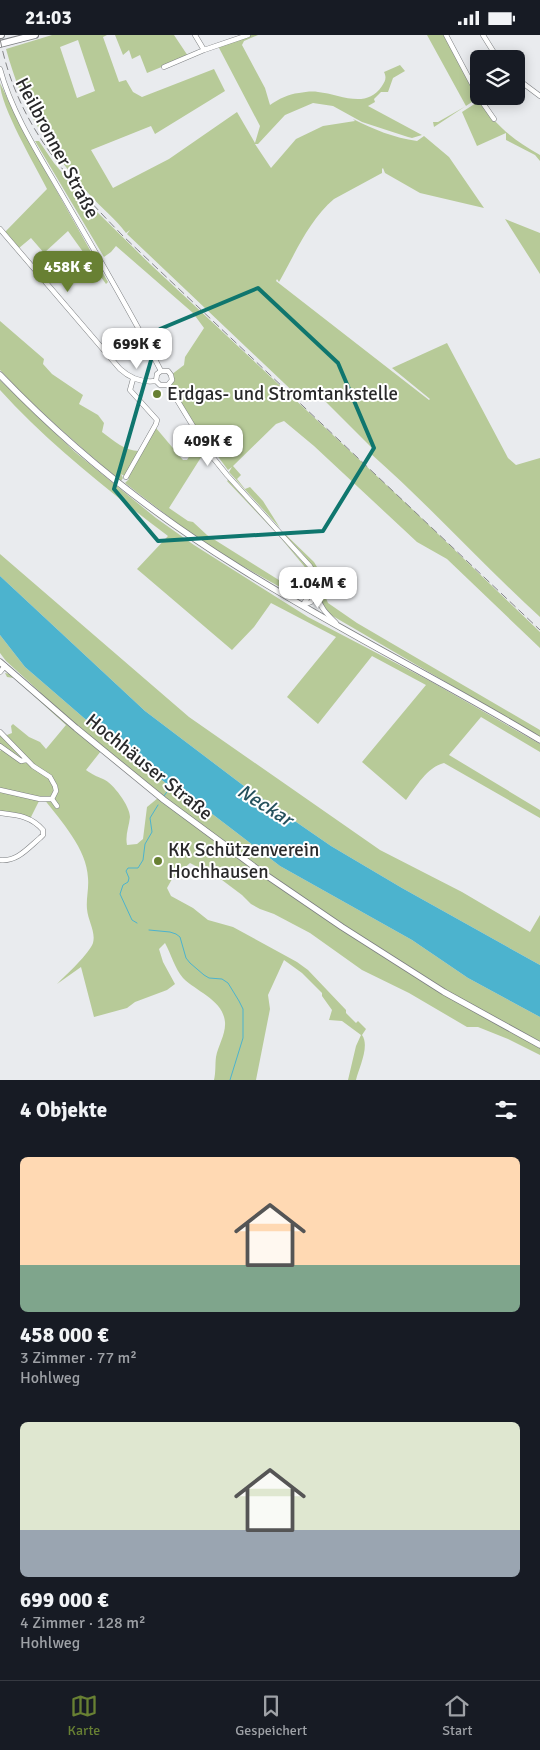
<!DOCTYPE html>
<html lang="de">
<head>
<meta charset="utf-8">
<style>
	:root { --surface:#171b24; --page:#20242c; --text:#f1f3f6; --muted:#9ea1a6; --line:#363941; --accent:#688033 }
	body { margin:0; font-family:Signika,sans-serif; background:var(--page); color:var(--text); height:100vh; display:flex; flex-direction:column; font-size:19px; white-space:nowrap }
	* { box-sizing:border-box; margin:0 }
	p { font-size:16px; color:var(--muted) }
	.icon { flex:none; width:28px; height:28px; fill:none; stroke:currentColor; stroke-width:2; stroke-linecap:round; stroke-linejoin:round }
	.map { position:relative; height:1045px; overflow:hidden }
	.details { display:flex; flex-direction:column; background:var(--surface); flex:1 }
	.details>* { flex:none }
	.fabs { position:absolute; left:470px; top:15px; display:grid; gap:10px }
	.fabs a { display:grid; place-items:center; width:55px; height:55px; border-radius:8px; background:var(--surface); box-shadow:0 2px 12px #0003; font-size:25px }
	.price { position:absolute; translate:-50% -42px; padding:0 11px; border-radius:10px; background:#fff; color:#222; font-size:16px; line-height:32px; filter:drop-shadow(0 1px 2px #0008) }
	.price::after { content:''; position:absolute; left:50%; top:30px; width:15px; height:11px; margin-left:-8px; background:inherit; clip-path:polygon(0 0,100% 0,50% 100%) }
	.price.selected { background:var(--accent); color:#fff }
	ul { padding:0; list-style:none }
	li { display:grid; align-content:center; gap:10px; height:265px; padding:0 20px }
	li span { display:grid; place-items:center; height:155px; border-radius:8px; color:#555 }
	li>.icon { margin-inline-start:auto }
	span .icon { width:90px; height:90px; fill:#fffc; stroke-width:1 }
	li b { font-size:21px }
	h2 { display:flex; justify-content:space-between; align-items:center; height:60px; padding:0 20px; font-size:21px }
	.status { display:flex; justify-content:space-between; align-items:center; height:35px; padding:0 25px; background:var(--surface); direction:ltr }
	.status svg { height:14px; fill:currentColor }
	.tab-bar { display:flex; justify-content:space-around; align-items:center; height:70px; border-top:1px solid var(--line); background:var(--surface); font-size:14px; color:var(--muted) }
	.tab-bar a { display:grid; justify-items:center; gap:2px }
	.tab-bar .selected { color:var(--accent) }
	.map>svg:first-child { display:block }
	.green { fill:#b7ca98; fill-rule:evenodd }
	.water { fill:#4cb3ce }
	.lines { fill:none; stroke-linecap:round; stroke-linejoin:round }
	.stream { stroke:#4cb3ce; stroke-width:1 }
	.minor-casing { stroke:#7e8083; stroke-width:5.5 }
	.major-casing { stroke:#7e8083; stroke-width:7 }
	.highway-casing { stroke:#7e8083; stroke-width:8 }
	.minor { stroke:#fff; stroke-width:4.5 }
	.major { stroke:#fff; stroke-width:5.5 }
	.highway { stroke:#fff; stroke-width:6 }
	.rail { stroke:#858688; stroke-width:1; stroke-dasharray:8 4; stroke-linecap:butt }
	.marked { fill:none; stroke:#0f766e; stroke-width:4; stroke-linejoin:round }
	.poi-dot { fill:#688033; stroke:#fff; stroke-width:2 }
	.labels { text-anchor:middle; dominant-baseline:central; stroke-width:4; stroke-linejoin:round; paint-order:stroke }
	.street-label { font-size:19px; fill:#29292a; stroke:#fff }
	.poi-label { font-size:19px; fill:#29292a; stroke:#fff; text-anchor:start }
	.water-label { font-size:20px; font-style:italic; fill:#26525e; stroke:#fff }
</style>
</head>
<body>
<div class="status"><b>21:03</b><svg viewBox="0 0 49 12"><path d="M0 12V9h3v3zM5 12V6h3v6zM10 12V3h3v9zM15 12V0h3v12zM26 1h20v11H26zM47 4h2v5h-2z"/></svg></div>
<div class="map">
<svg width="540" height="1045" viewBox="0 0 540 1045">
	<rect width="100%" height="100%" fill="#e9ebee"/>
	<!-- green -->
	<path class="green" d="M52,0h55l-4,2 16,45 7,-2 7,12 9,5 72,-28 11,22 -70,43 -4,-8 -60,24 22,38 56,-29 68,-47 18,31 5,-17 -42,-80 30,-11h10l-14,6 -2,4 23,43 5,17c9,-6 18,-11 29,-12 6,-1 13,-2 19,-1 22,2 48,18 64,-6 3,-5 5,-8 2,-14l16,-7 5,6 -12,7 -5,14h-7l-7,7 1,3 -7,4 54,29 -10,3 -4,-1 -46,-15 -29,-16 -20,-3 -28,12 -27,29h-3l16,24 25,-29 27,-13 32,-5 -2,-2c20,10 41,19 64,22l7,-5 25,21 35,51 -64,-15 -35,-20 -2,-5 -1,1v4l-48,26c-25,21 -39,55 -55,83l-2,-3 -1,2 153,119 1,-1 -38,-31 55,-25 61,115 8,7 24,-7v159c-58,-53 -111,-112 -170,-164l2,-5 -51,-51 -1,2 -16,3 -177,-168 3,-4 -4,3c-10,-14 -25,-25 -37,-39 -42,-47 -66,-83 -83,-145zM78,5l17,51 -18,7 -17,-51z
		M115,0h59l14,21 -41,17 -7,-18 -8,4 -3,-9 -6,5z
		M427,0h19l31,62 -2,3 -41,27 -1,-5h5l28,-16z
		M0,48l23,48 85,151 -2,2 -38,-53 -24,22 -13,-15 -12,10 -14,-16 42,-43c-12,-24 -47,-83 -47,-106z
		M480,67c17,25 34,38 60,53v6l-5,-6 -29,-15v-7l-29,13 -15,-34 14,-9z
		M35,106h4l15,22 34,40 62,61 261,244 129,124v16l-93,-89 -30,-17 -103,-96 -30,-25 -8,3 -43,42 8,9 -4,4 8,10 5,-2 13,14 17,27 -51,-56 3,-5 -4,3 -29,-39 -31,-46 2,-1 1,-9 13,-10 1,-8 19,-29 -11,-15 -77,-67 -5,6 -7,5z
		M505,184l35,14v41z
		M0,286l44,38 -1,5 9,10 31,21 -4,9 19,11 6,8 -2,9c12,9 24,20 39,19l15,-23 27,32h4l11,-18 7,9 -36,57 19,13 5,1 14,13 83,52 12,4 6,-3 2,-6 -1,-10 -30,-36 -52,-55 1,-1 82,90 2,7 -2,12 -7,8 -7,-1c-19,-11 -38,-21 -57,-32 -40,-23 -78,-53 -114,-81l4,-4 -8,-5 2,4 -2,3 -5,-4c-40,-34 -80,-68 -116,-107z
		M0,345l75,72 81,66 38,27 114,72 122,64 110,63v8l-59,-35 -32,38 91,55v8l-96,-55c-17,4 -28,24 -38,37l-44,-38 64,-77 -54,-29 -54,68 -31,-27 49,-60 -65,-34 -17,24 -22,23 -95,-81 31,-33c-58,-44 -119,-92 -168,-146z
		M283,497l31,30 6,10 3,19 5,12 29,20 183,107v7l-209,-122c-19,-18 -6,-24 -15,-42 -7,-15 -22,-28 -33,-39z
		M0,519l189,163 191,133 82,42 68,40 10,-17v50l-138,-77 -71,-42 -87,-60 -99,-75 -145,-135z
		M0,600l25,32 59,51 88,70 39,25 69,53 132,74 56,38 72,39v38l-32,-16 -30,-12h-11l-58,-34 -47,-23 -52,-37 -36,-19 -14,-5 -9,-5 -9,-9 -20,-15 -32,-17 -18,16 -5,9 4,8 22,12 15,12 25,7 64,35 11,8 38,40v3l10,10 2,-2 8,8 -4,6c8,11 -3,33 -6,45h-8l8,-34 5,-11 -19,-14 -13,-1 3,-10 -10,-14v-3l-20,-20 -18,-13 -16,35 2,14 -14,71h-42c2,-8 1,-16 2,-23 2,-11 10,-23 9,-35 -2,-22 -28,-30 -42,-44 -8,-9 -12,-24 -18,-35l-6,6 4,13 12,22 -8,6 -32,12 -8,6 -33,9 -13,-50 -24,17c9,-9 32,-30 36,-41 3,-11 -5,-22 -6,-34 -1,-10 2,-20 1,-31 -1,-29 -27,-57 -44,-79h-4l-10,20 -30,-6v-62l3,-3 -3,-2v-14l7,3 5,-2 -1,-7 2,-2 16,13 11,5 6,7 20,-24 -43,-39 -9,-8 -7,-1 -2,-4 9,2 87,76 -15,19c7,5 10,6 17,9 10,4 27,27 27,38 -1,10 -5,18 -3,28l10,-1 6,-5 4,-32 11,-9 -32,-32 -85,-71 -1,-3 -34,-31 -6,-8z"/>
	<!-- water -->
	<path class="water" d="M0,541l145,135 99,75 87,60 71,42 138,77v52l-72,-39 -56,-38 -132,-74 -69,-53 -39,-25 -88,-70 -59,-51 -25,-32z"/>
	<g class="lines">
		<!-- stream -->
		<path class="stream" d="M164,761l7,-10
			M137,888l-5,-3 -12,-26 3,-9 5,-3 1,-4 -3,-7 2,-3h10l5,-8 2,-16 7,-12 -2,-14 8,-13
			M149,895l21,2 6,2 4,3 6,21 4,5 14,12 5,3 13,1 6,4 11,18 4,8v29l-13,42"/>
		<defs>
			<path id="minor" d="M195,0l9,15
				M446,0l34,64 14,20
				M483,0l15,24
				M164,32l40,-17 44,-15
				M0,34c12,45 41,89 64,129 33,57 67,114 97,173
				M516,43l24,18
				M0,194l120,140c11,10 22,14 36,12
				M161,336l-4,3 -1,7 4,4h8
				M161,336h7l3,4 1,5 -4,5
				M168,350l42,69 17,21 83,91c6,10 5,20 8,31 2,11 10,18 18,26
				M126,442l30,-53 1,-4 -27,-30 3,-11
				M303,570l12,-20
				M303,570l8,-3 5,-10
				M0,637l5,-6
				M0,697l33,34 17,11 5,9 1,5 -4,8
				M0,711l21,15 5,-1
				M0,755l40,9h12
				M52,764l5,7
				M0,778c17,2 31,3 43,17v5l-3,3c-12,10 -23,24 -40,22"/>
			<path id="major" d="M0,340c71,74 151,138 238,192 98,62 203,113 302,173
				M0,627l76,66 88,72 96,71 82,56 102,65 96,53"/>
			<path id="highway" d="M0,0h1
				M0,9l35,-9"/>
		</defs>
		<!-- minor casing -->
		<use href="#minor" class="minor-casing"/>
		<!-- major casing -->
		<use href="#major" class="major-casing"/>
		<!-- highway casing -->
		<use href="#highway" class="highway-casing"/>
		<!-- minor -->
		<use href="#minor" class="minor"/>
		<!-- major -->
		<use href="#major" class="major"/>
		<!-- highway -->
		<use href="#highway" class="highway"/>
		<!-- rail -->
		<path class="rail" d="M0,4c17,85 65,137 123,197l417,394"/>
	</g>
	<!-- marked area -->
	<path class="marked" d="M258,253l80,75 36,85 -51,83 -165,10 -44,-52 46,-160z"/>
	<!-- markers -->
	<g class="poi-dot">
		<circle cx="157" cy="359" r="5"/>
		<circle cx="158" cy="826" r="5"/>
	</g>
	<g class="labels">
		<!-- street labels -->
		<g class="street-label">
			<text transform="translate(57 113) rotate(62)">Heilbronner Straße</text>
			<text transform="translate(149 732) rotate(39)">Hochhäuser Straße</text>
		</g>
		<!-- poi labels -->
		<g class="poi-label">
			<text x="167" y="359">Erdgas- und Stromtankstelle</text>
			<text x="168" y="815">KK Schützenverein<tspan x="168" dy="22">Hochhausen</tspan></text>
		</g>
		<!-- water labels -->
		<g class="water-label">
			<text transform="translate(265 770) rotate(32)">Neckar</text>
		</g>
	</g>
</svg>
<div class="fabs">
<a><svg class="icon" aria-label="layers" viewBox="0 0 24 24"><path d="M12 4l9 5-9 5-9-5zM3 14l9 5 9-5"/></svg></a>
</div>
<b class="price selected" style="left:68px;top:258px">458K €</b>
<b class="price" style="left:137px;top:335px">699K €</b>
<b class="price" style="left:208px;top:432px">409K €</b>
<b class="price" style="left:318px;top:574px">1.04M €</b>
</div>
<section class="details">
<h2>4 Objekte<svg class="icon" aria-label="filters" viewBox="0 0 24 24"><path d="M4 7h16M4 17h16"/><circle cx="9" cy="7" r="2"/><circle cx="15" cy="17" r="2"/></svg></h2>
<ul>
<li><span style="background:linear-gradient(#ffd9b3 70%,#7fa58c 0)"><svg class="icon" aria-label="home" viewBox="0 0 24 24"><path d="M3 11l9-7 9 7M6 9v11h12V9"/></svg></span><div><b>458 000 €</b><p>3 Zimmer · 77 m²</p><p>Hohlweg</p></div></li>
<li><span style="background:linear-gradient(#dfe7d0 70%,#9aa5b1 0)"><svg class="icon" aria-label="home" viewBox="0 0 24 24"><path d="M3 11l9-7 9 7M6 9v11h12V9"/></svg></span><div><b>699 000 €</b><p>4 Zimmer · 128 m²</p><p>Hohlweg</p></div></li>
</ul>
</section>
<nav class="tab-bar">
<a class="selected"><svg class="icon" aria-label="map" viewBox="0 0 24 24"><path d="M3 6l6-2 6 2 6-2v14l-6 2-6-2-6 2zM9 4v14M15 6v14"/></svg>Karte</a>
<a><svg class="icon" aria-label="saved" viewBox="0 0 24 24"><path d="M7 4h10v16l-5-4-5 4z"/></svg>Gespeichert</a>
<a><svg class="icon" aria-label="home" viewBox="0 0 24 24"><path d="M3 11l9-7 9 7M6 9v11h12V9"/></svg>Start</a>
</nav>
</body>
</html>
